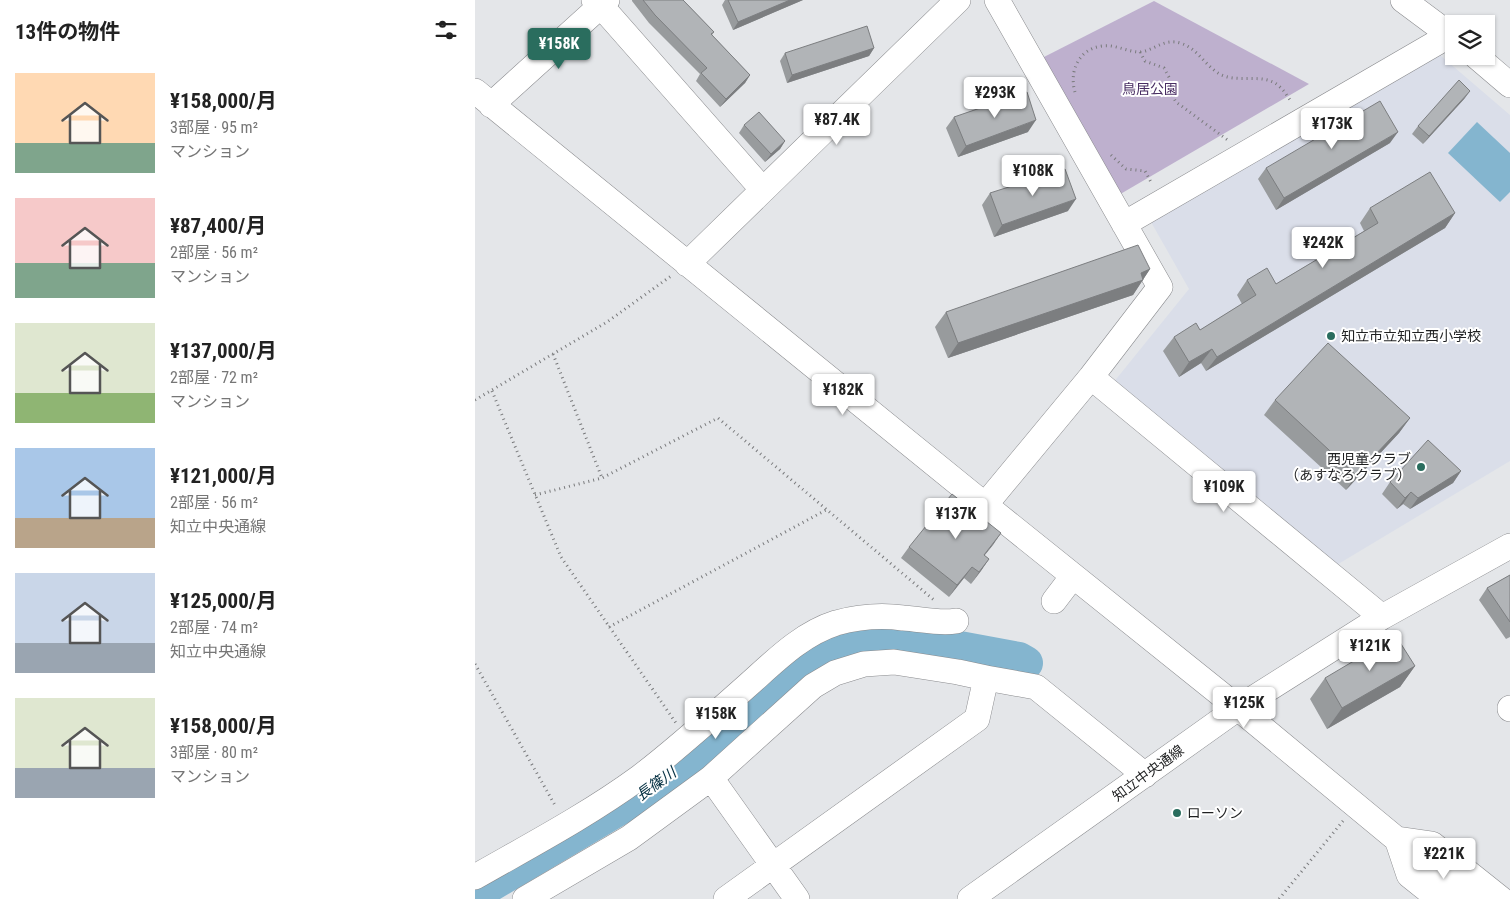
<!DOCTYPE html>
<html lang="ja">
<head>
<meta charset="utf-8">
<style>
	:root { --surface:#fff; --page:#f6f6f6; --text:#222; --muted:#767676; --accent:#2a6d5e }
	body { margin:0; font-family:"Roboto Condensed","Noto Sans JP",sans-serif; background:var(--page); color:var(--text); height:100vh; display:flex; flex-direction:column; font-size:19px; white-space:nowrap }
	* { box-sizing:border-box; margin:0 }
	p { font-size:16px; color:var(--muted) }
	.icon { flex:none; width:28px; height:28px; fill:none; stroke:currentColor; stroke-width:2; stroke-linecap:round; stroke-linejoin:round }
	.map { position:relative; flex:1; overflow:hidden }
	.side { display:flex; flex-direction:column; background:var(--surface); width:475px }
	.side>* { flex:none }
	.tools { position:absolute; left:970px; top:15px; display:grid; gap:10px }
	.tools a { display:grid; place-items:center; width:50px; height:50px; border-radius:0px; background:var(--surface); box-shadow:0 1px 4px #0004; font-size:25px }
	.price { position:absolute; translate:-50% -42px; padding:0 11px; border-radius:5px; background:#fff; color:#222; font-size:16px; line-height:32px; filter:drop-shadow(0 1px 2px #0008) }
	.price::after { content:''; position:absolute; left:50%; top:30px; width:15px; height:11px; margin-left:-8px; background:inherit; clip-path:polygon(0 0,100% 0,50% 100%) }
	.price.active { background:var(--accent); color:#fff }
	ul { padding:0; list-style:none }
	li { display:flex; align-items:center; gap:15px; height:125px; padding:0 15px }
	li span { display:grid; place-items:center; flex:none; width:140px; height:100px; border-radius:0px; color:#555 }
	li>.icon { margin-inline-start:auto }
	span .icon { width:60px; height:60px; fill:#fffc; stroke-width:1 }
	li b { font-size:21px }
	h2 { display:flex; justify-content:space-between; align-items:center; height:60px; padding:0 15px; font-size:21px }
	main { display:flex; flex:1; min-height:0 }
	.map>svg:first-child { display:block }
	.built { fill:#dadee9 }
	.green { fill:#beb0ce }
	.water { fill:#84b5cf }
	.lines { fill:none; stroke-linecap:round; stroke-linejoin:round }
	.river { stroke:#84b5cf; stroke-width:34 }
	.minor-casing { stroke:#8a8b8e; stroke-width:26 }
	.path { stroke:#797a7c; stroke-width:3; stroke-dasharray:1 4; stroke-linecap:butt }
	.minor { stroke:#fff; stroke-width:25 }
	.wall { fill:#989b9d }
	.shaded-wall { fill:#7c7e80 }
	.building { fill:#b1b4b7; stroke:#7c7e80 }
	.poi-dot { fill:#2a6d5e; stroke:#fff; stroke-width:2 }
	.labels { text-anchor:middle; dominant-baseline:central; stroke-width:4; stroke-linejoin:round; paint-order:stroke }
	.park-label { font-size:14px; fill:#482d62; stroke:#fff }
	.poi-label { font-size:14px; fill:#1f2021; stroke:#fff; text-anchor:start }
	.street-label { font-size:14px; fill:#1f2021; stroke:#fff }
	.water-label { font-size:15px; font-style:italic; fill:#032f41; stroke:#fff }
</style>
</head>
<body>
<main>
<section class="side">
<h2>13件の物件<svg class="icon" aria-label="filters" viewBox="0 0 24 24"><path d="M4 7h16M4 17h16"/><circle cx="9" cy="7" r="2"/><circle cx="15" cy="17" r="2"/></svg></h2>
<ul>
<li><span style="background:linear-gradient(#ffd9b3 70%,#7fa58c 0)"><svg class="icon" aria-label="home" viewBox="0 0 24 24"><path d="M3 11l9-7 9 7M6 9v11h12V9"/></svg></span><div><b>¥158,000/月</b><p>3部屋 · 95 m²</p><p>マンション</p></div></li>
<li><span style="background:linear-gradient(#f6c9c9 65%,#7fa58c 0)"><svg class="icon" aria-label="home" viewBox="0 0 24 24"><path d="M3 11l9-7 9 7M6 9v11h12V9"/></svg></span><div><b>¥87,400/月</b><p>2部屋 · 56 m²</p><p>マンション</p></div></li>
<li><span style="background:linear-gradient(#dfe7d0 70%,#8fb573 0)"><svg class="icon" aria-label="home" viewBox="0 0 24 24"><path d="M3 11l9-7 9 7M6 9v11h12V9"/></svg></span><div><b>¥137,000/月</b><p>2部屋 · 72 m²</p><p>マンション</p></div></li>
<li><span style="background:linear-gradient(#a9c7e8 70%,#b9a48a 0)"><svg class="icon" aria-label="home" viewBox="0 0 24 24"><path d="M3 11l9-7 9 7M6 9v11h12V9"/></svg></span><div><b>¥121,000/月</b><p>2部屋 · 56 m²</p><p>知立中央通線</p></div></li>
<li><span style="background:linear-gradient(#c9d6e8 70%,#9aa5b1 0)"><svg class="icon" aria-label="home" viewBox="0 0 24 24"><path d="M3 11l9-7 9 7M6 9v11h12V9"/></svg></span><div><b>¥125,000/月</b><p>2部屋 · 74 m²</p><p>知立中央通線</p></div></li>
<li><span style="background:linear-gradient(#dfe7d0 70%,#9aa5b1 0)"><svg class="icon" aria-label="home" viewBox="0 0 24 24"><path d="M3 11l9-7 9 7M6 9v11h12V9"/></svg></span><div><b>¥158,000/月</b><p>3部屋 · 80 m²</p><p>マンション</p></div></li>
</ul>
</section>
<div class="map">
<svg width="1035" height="899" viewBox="0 0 1035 899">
	<rect width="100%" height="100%" fill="#e4e6e9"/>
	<!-- built -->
	<path class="built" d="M965,55l70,60v346l-175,105 -222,-183 76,-94 -38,-67z"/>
	<!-- green -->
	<path class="green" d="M679,1l155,83 -192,112 -75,-138z"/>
	<!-- water -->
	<path class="water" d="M1002,122l33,31v39l-10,10 -52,-49z"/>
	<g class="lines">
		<!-- river -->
		<path class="river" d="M0,894l167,-99 74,-56 90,-80 42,-17 28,-5h24l119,22 7,4"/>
		<defs>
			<path id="minor" d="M119,0l7,6 162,184
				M928,0l51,38
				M1001,56l34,29
				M0,91l510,414 253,203 231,191
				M16,105l116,-105
				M649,224l326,-189
				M212,264l271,-264
				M616,377l291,240
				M510,505l106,-128 69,-90 -163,-287
				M579,601l19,-25
				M511,678l50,9 109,88
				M1035,708v1
				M236,778l86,121
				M0,877c56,-32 113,-62 165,-100 37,-28 72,-60 107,-91 27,-24 54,-52 89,-63 22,-6 45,-8 67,-5 18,1 36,6 53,3
				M50,899l104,-61 82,-60 102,-92 22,-13 29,-9 30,-2 64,10 28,6 -9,41 -251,180
				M495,899l268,-191 144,-91 128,-71
				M964,899l-30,-24 -12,-36 35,5 69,55"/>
		</defs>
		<!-- minor casing -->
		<use href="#minor" class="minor-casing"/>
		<!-- path -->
		<path class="path" d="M665,52l5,9 19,7 6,11v13l6,10 53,39
			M600,92c-6,-20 3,-43 27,-46 13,-2 25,6 38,6 13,-1 24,-14 40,-9 17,5 24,21 38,30 19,12 46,-2 62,14 5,4 8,11 12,15
			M636,155l15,14 19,2 7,13
			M78,354l49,124
			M17,391l69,166 115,166
			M0,400l132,-78 64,-46
			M60,495l67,-17 116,-60 216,182
			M134,627l217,-117
			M0,664l81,143
			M804,899l64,-78"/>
		<!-- minor -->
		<use href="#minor" class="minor"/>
	</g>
	<!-- wall -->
	<path class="wall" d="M157,0h51l31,32 -2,3 38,40 -5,8 -25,24 -24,-26 4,-7 -51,-51 -17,-22z
		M250,0h78l-70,30 -11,-25z
		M399,48l-5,8 -82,27 -7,-22 5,-8z
		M990,98l-42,46 -11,-10 6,-8z
		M479,117l74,15 -70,25 -12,-29z
		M269,125l41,16 -5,8 -15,13 -26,-29z
		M915,143l-114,67 -18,-31 8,-11z
		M515,193l78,18 -74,26 -12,-32z
		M895,208l85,5 -10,15 -239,143 -5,-8 -22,14 -16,-26 11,-14 26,-7 42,-26 -5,-9 10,-15 29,4 88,-53 -4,-8z
		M675,269l-17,26 -185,63 -13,-31 11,-15z
		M800,400l135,18 -11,15 -53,57 -82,-75z
		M986,471l-8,12 -43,26 -7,-5 -6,5 -15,-15 8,-12z
		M526,533l-17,22 5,4 -18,25 -7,-6 -15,19 -48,-39 8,-11z
		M1035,575v62l-4,2 -27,-39 8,-12z
		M940,666l-15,21 -73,42 -17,-30 15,-21z"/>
	<!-- shaded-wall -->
	<path class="shaded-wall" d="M315,0h13l-70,30 5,-8z
		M399,48l-5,8 -82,27 5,-8z
		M275,75l-5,8 -25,24 6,-8z
		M995,91l-5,7 -42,46 6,-8z
		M561,120l-8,12 -70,25 8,-11z
		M923,132l-8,11 -114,67 8,-12z
		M310,141l-5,8 -15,13 6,-8z
		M601,199l-8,12 -74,26 8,-12z
		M980,213l-10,15 -239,143 11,-14z
		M675,269l-17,26 -185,63 10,-15 183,-70z
		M737,349l-11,14 -22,14 10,-15z
		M935,418l-11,15 -53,57 10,-15z
		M986,471l-8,12 -43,26 8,-11z
		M936,492l-8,12 -6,5 8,-11z
		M526,533l-8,12 -17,21 8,-11z
		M514,559l-8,12 -10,13 8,-12z
		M497,567l-8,11 -15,19 8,-12z
		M940,666l-15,21 -73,42 15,-21z"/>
	<!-- building -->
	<path class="building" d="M168,0h40l31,32 -3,2 39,41 -24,24 -25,-26 6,-5 -52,-53z
		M253,0h62l-52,22z
		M392,26l7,22 -82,27 -7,-22z
		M984,80l11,11 -41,45 -11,-10z
		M552,92l9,28 -70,26 -12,-29z
		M905,101l18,31 -114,66 -18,-30z
		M284,112l26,29 -14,13 -27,-29z
		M590,169l11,30 -74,26 -12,-32z
		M955,172l25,41 -238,144 -5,-8 -23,13 -15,-25 22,-14 4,7 56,-35 -9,-15 20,-12 9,16 102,-61 -8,-15z
		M663,245l12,24 -9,4 2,7 -185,63 -12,-31z
		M853,343l82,75 -54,57 -81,-75z
		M953,440l33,31 -43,27 -7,-6 -6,6 -15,-16z
		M477,494l49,39 -17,22 5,4 -10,13 -7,-5 -15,18 -48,-38z
		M1035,575v47l-23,-34z
		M921,636l19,30 -73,42 -17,-30z"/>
	<!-- markers -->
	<g class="poi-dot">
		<circle cx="856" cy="336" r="5"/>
		<circle cx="946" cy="467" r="5"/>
		<circle cx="702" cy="813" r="5"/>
	</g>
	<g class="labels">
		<!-- park labels -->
		<g class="park-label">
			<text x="675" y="89">鳥居公園</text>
		</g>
		<!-- poi labels -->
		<g class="poi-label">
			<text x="866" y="336">知立市立知立西小学校</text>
			<text x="936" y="459" text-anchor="end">西児童クラブ<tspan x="936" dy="16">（あすなろクラブ）</tspan></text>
			<text x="712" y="813">ローソン</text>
		</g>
		<!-- street labels -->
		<g class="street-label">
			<text transform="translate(673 773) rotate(-36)">知立中央通線</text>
		</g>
		<!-- water labels -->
		<g class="water-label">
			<text transform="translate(181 784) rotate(-36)">長篠川</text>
		</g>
	</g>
</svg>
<div class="tools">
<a><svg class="icon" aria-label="layers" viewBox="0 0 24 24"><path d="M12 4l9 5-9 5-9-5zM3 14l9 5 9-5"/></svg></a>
</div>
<b class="price active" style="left:84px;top:70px">¥158K</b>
<b class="price" style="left:520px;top:119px">¥293K</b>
<b class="price" style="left:362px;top:146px">¥87.4K</b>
<b class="price" style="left:857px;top:150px">¥173K</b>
<b class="price" style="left:558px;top:197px">¥108K</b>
<b class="price" style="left:848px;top:269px">¥242K</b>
<b class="price" style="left:368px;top:416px">¥182K</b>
<b class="price" style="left:749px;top:513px">¥109K</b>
<b class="price" style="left:481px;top:540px">¥137K</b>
<b class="price" style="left:895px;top:672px">¥121K</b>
<b class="price" style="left:769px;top:729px">¥125K</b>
<b class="price" style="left:241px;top:740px">¥158K</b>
<b class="price" style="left:969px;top:880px">¥221K</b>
</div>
</main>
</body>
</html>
